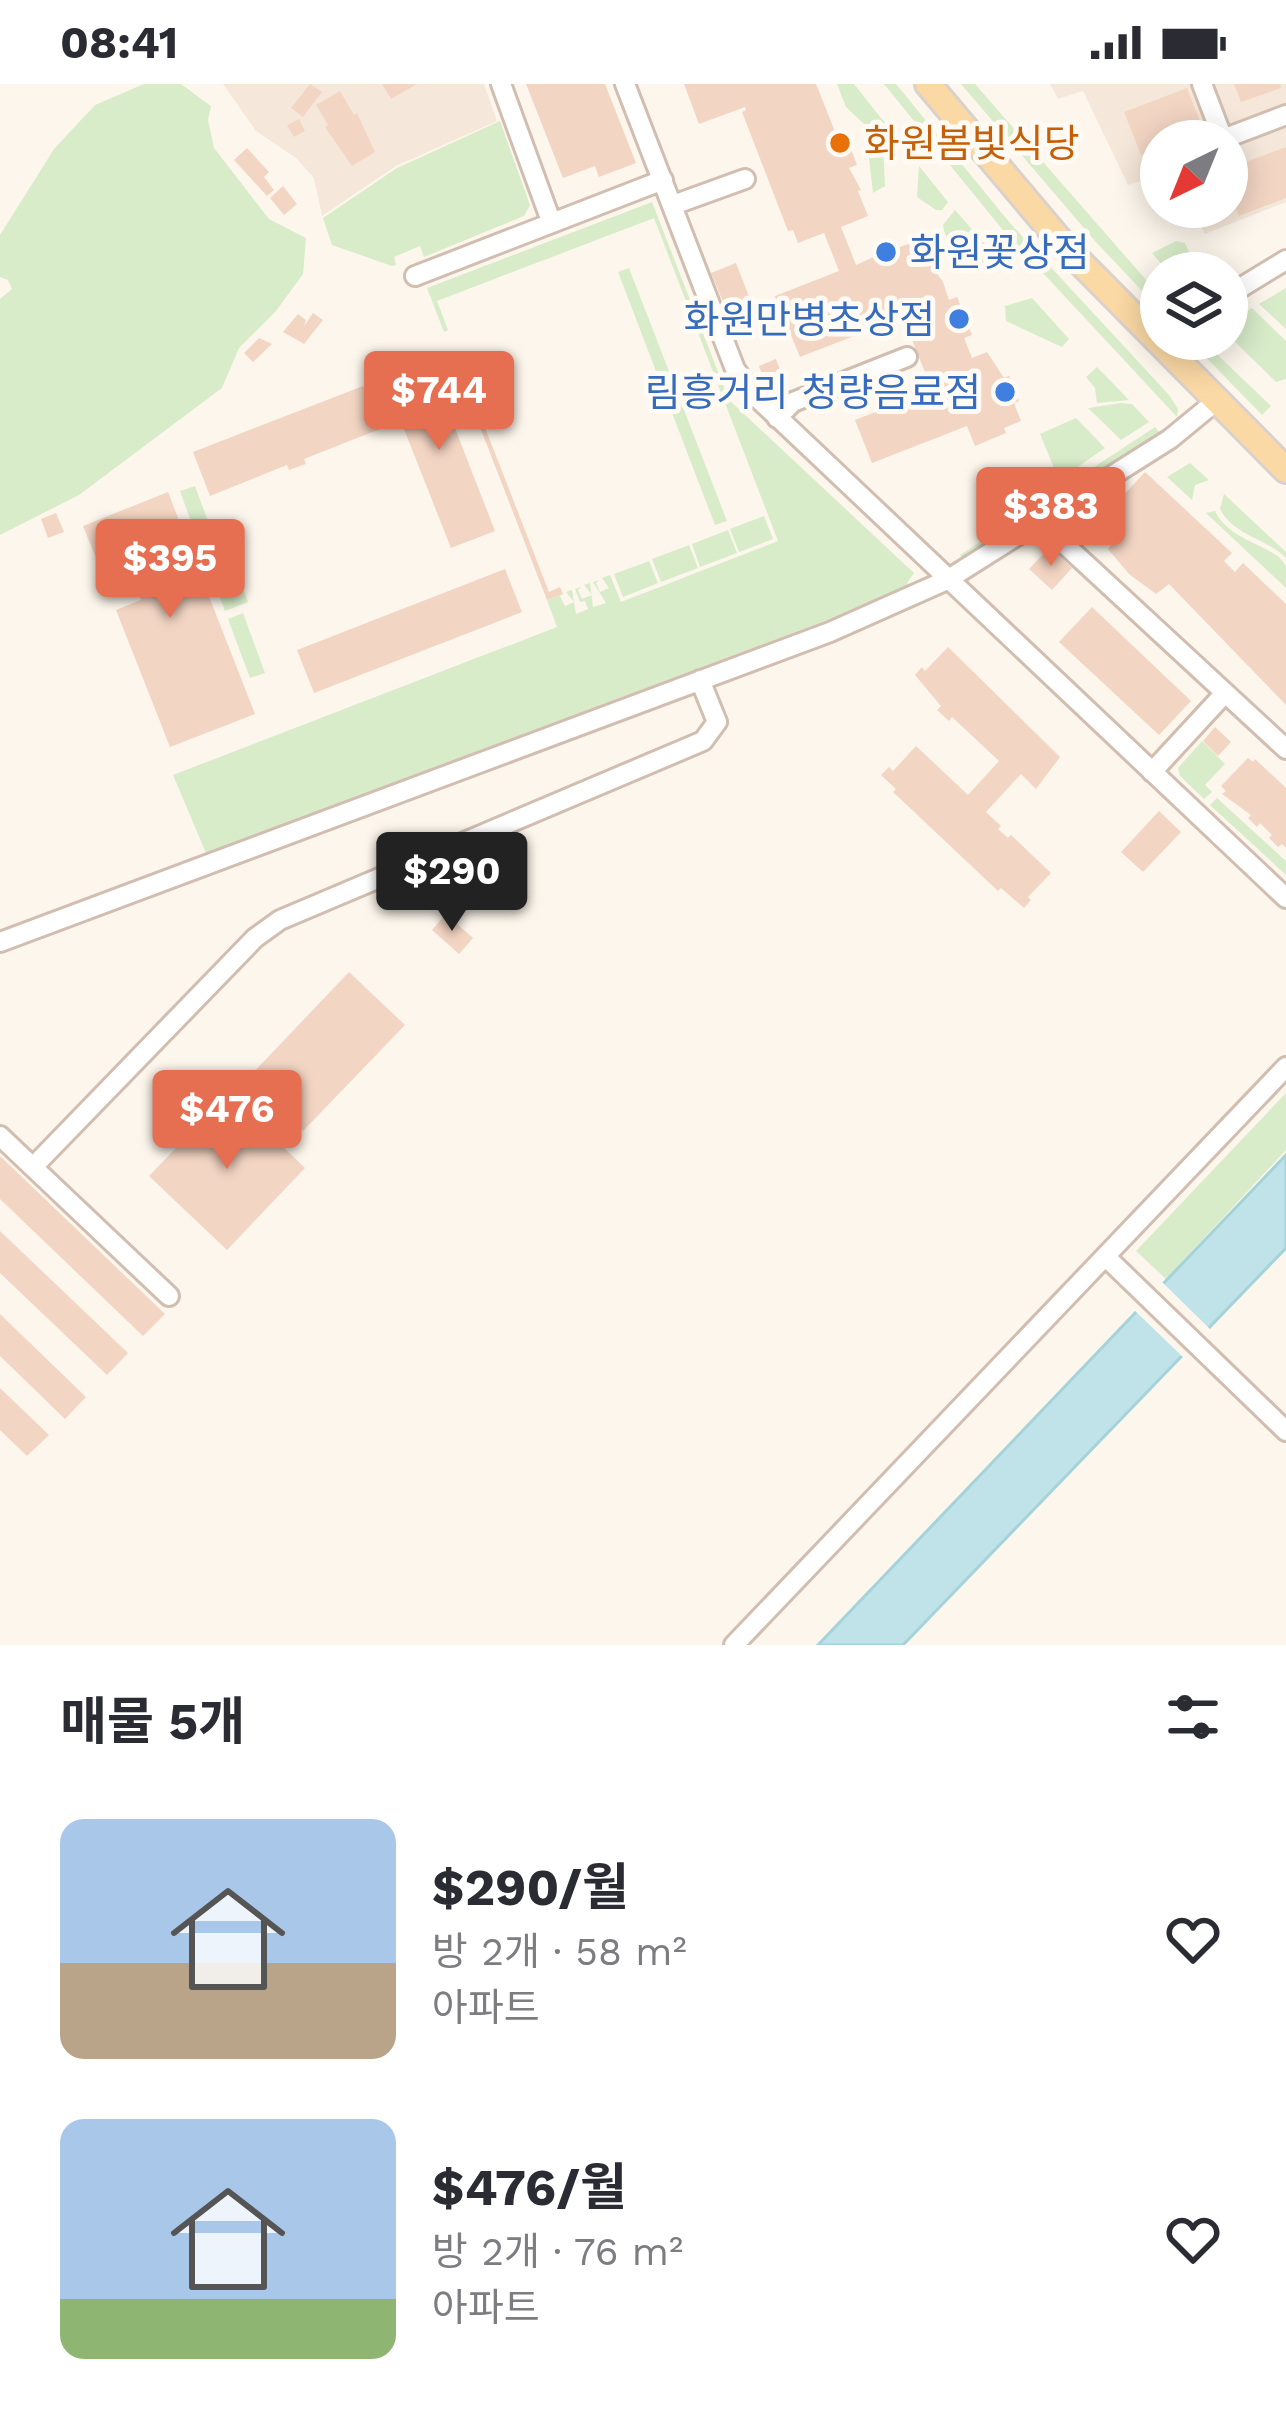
<!DOCTYPE html>
<html lang="ko">
<head>
<meta charset="utf-8">
<style>
	:root { --surface:#fff; --page:#f2f2f3; --text:#2b2b33; --muted:#7c7c81; --accent:#e76f51 }
	body { margin:0; font-family:"Work Sans","Noto Sans KR",sans-serif; background:var(--page); color:var(--text); height:100vh; display:flex; flex-direction:column; font-size:45px; white-space:nowrap }
	* { box-sizing:border-box; margin:0 }
	p { font-size:39px; color:var(--muted) }
	.icon { flex:none; width:66px; height:66px; fill:none; stroke:currentColor; stroke-width:2; stroke-linecap:round; stroke-linejoin:round }
	.map { position:relative; height:1561px; overflow:hidden }
	.panel { display:flex; flex-direction:column; background:var(--surface); flex:1 }
	.panel>* { flex:none }
	.needle { width:78px; rotate:223deg }
	.fabs { position:absolute; left:1140px; top:36px; display:grid; gap:24px }
	.fabs a { display:grid; place-items:center; width:108px; height:108px; border-radius:50%; background:var(--surface); box-shadow:0 6px 30px #0003; font-size:60px }
	.price { position:absolute; translate:-50% -102px; padding:0 27px; border-radius:12px; background:var(--accent); color:#fff; font-size:39px; line-height:78px; filter:drop-shadow(0 3px 6px #0008) }
	.price::after { content:''; position:absolute; left:50%; top:72px; width:36px; height:27px; margin-left:-18px; background:inherit; clip-path:polygon(0 0,100% 0,50% 100%) }
	.price.on { background:#222; color:#fff }
	ul { padding:0; list-style:none }
	li { display:flex; align-items:center; gap:36px; height:300px; padding:0 60px }
	li span { display:grid; place-items:center; flex:none; width:336px; height:240px; border-radius:24px; color:#555 }
	li>.icon { margin-inline-start:auto }
	span .icon { width:144px; height:144px; fill:#fffc; stroke-width:1 }
	li b { font-size:51px }
	h2 { display:flex; justify-content:space-between; align-items:center; height:144px; padding:0 60px; font-size:51px }
	.status { display:flex; justify-content:space-between; align-items:center; height:84px; padding:0 60px; background:var(--surface); direction:ltr }
	.status svg { height:33px; fill:currentColor }
	.map>svg:first-child { display:block }
	.residential { fill:#f5e8da }
	.green { fill:#d8ecc9 }
	.water { fill:#bfe3e8; stroke:#a5d3da; stroke-width:3 }
	.pier { fill:#fdf6ec }
	.building { fill:#f3d5c3 }
	.lines { fill:none; stroke-linecap:round; stroke-linejoin:round }
	.minor-casing { stroke:#d1beb0; stroke-width:24 }
	.major-casing { stroke:#dad1cd; stroke-width:30 }
	.minor { stroke:#fff; stroke-width:18 }
	.major { stroke:#fbd9a5; stroke-width:24 }
	.food-dot { fill:#e8710a; stroke:#fffaf3; stroke-width:4.5 }
	.shop-dot { fill:#3f7fe0; stroke:#fffaf3; stroke-width:4.5 }
	.labels { text-anchor:middle; dominant-baseline:central; stroke-width:10; stroke-linejoin:round; paint-order:stroke }
	.food-label { font-size:39px; fill:#c56008; stroke:#fffaf3; text-anchor:start }
	.shop-label { font-size:39px; fill:#366cbe; stroke:#fffaf3; text-anchor:end }
</style>
</head>
<body>
<div class="status"><b>08:41</b><svg viewBox="0 0 49 12"><path d="M0 12V9h3v3zM5 12V6h3v6zM10 12V3h3v9zM15 12V0h3v12zM26 1h20v11H26zM47 4h2v5h-2z"/></svg></div>
<div class="map">
<svg width="1286" height="1561" viewBox="0 0 1286 1561">
	<rect width="100%" height="100%" fill="#fdf6ec"/>
	<!-- residential -->
	<path class="residential" d="M223,0h261l13,37 -101,45 -74,50 -8,-38 -18,-20 -40,-27z
		M1050,0h236v118l-81,32 -14,-27h36v-66h-66v34l-33,10 -45,-94 -25,8z"/>
	<!-- green -->
	<path class="green" d="M144,0h37l30,22 -3,14 6,28 55,71 37,19 -3,36 -27,37 -37,37 -17,40 -143,107 -79,40v-236l12,-10 -4,-9 -8,-3v-42l54,-86 41,-44z
		M837,0h17l31,39 -20,2 -19,-18z
		M884,0h12l114,139 159,172 9,14 -1,8 -175,-188z
		M961,0h14l186,213v14l-66,-70z
		M500,37l30,84 -6,11 -100,41 -4,-11 -26,11 2,8 -4,1 -60,-21 -9,-27 74,-50z
		M883,60l2,42 -12,7 -4,-35z
		M919,82l29,36 -6,8h-6l-19,-13z
		M652,118l77,198 185,173 -7,10 6,5 -707,265 -33,-78 384,-148 -10,-27 16,-6 -3,2 5,10 9,-4 -8,-10 6,-2 4,24 12,-5 -3,-8 -5,1 -5,-13 6,-2 -3,3 4,9 10,-4 -8,-10 6,-2 3,24 13,-4 -13,-21 6,-2 -3,3 4,9 9,-4 -7,-10 8,-3 11,27 157,-61 -124,-323 -217,83 11,29 -4,2 -17,-44z
		M955,126l44,50 -5,9c-22,-3 -48,-19 -51,-44z
		M1176,157l9,2 13,30h-29l-17,-20z
		M629,184l98,253 -12,4 -97,-253z
		M1286,204v41l-27,-25z
		M1032,214l37,41 -7,8 -56,-26 -1,-15z
		M1252,224l34,33v38l-10,3 -49,-48v-11z
		M1188,255h13l70,67 -9,9z
		M1097,283l32,33 -32,3 -2,-15 -9,-11z
		M1121,319l11,1 17,18 -28,18 -33,-32z
		M1076,334l29,30 -46,32 -19,-46z
		M1155,343l4,5 -196,128 -3,-5z
		M1190,379l19,17 -14,5 -3,15 -25,-23z
		M195,402l13,35 -15,6 -13,-36z
		M1224,410l62,58v6c-21,-21 -51,-21 -66,-49z
		M1215,427c16,33 63,34 71,56 0,6 0,14 0,21l-80,-75z
		M764,432l9,23 -34,13 -9,-23z
		M219,441l29,77 -23,9 -29,-77z
		M728,446l9,23 -37,14 -8,-23z
		M689,461l9,23 -37,14 -9,-23z
		M649,477l9,22 -35,14 -9,-23z
		M243,529l22,60 -15,5 -22,-59z
		M1202,657l23,23 -20,21 7,7 -8,7 -24,-23 -2,-8z
		M1217,714l69,63v14l-76,-70z
		M1286,995v5l-155,162 -2,-2z
		M1286,1009v57l-120,129 -30,-28z"/>
	<!-- water -->
	<path class="water" d="M1286,1071v93l-383,397h-85z"/>
	<!-- pier -->
	<path class="pier" d="M1160,1196l53,52 -27,28 -53,-51z"/>
	<!-- building -->
	<path class="building" d="M310,0l12,8 -19,25 -12,-9z
		M382,0h35l-26,15z
		M526,0h79l31,79 -37,14 -4,-11 -32,12z
		M684,0h132l20,50 8,-3 13,34 -8,3 12,22 -3,1 10,25 -27,11 15,38 20,-9 -3,-7 21,-8 3,7 17,-6 29,40 6,18 8,-3 15,38 -8,3 8,20 15,-6 17,26 5,-2 10,25 -5,2 7,18 -17,7 2,5 -31,13 -8,-20 -95,37 -17,-43 77,-30 -29,-73 -103,40 -25,-61 64,-25 -15,-38 -26,10 -5,-13 -5,1 -46,-119 4,-2 -1,-3 -46,17z
		M1234,0h46l1,4 -40,14z
		M1187,4l17,44 -24,9h-19v7l-20,7 -17,-43z
		M340,7l14,24 3,-2 18,39 -23,14 -27,-39 3,-2 -12,-20z
		M299,35l6,12 -11,6 -7,-12z
		M1286,63v51l-47,18 -12,-31v-16z
		M247,64l22,24 -5,5 10,13 -7,6 -33,-36z
		M283,102l14,18 -13,11 -14,-17z
		M736,179l17,44 -24,9 -18,-43z
		M313,229l10,7 -19,24 -21,-12 15,-18 8,6 -2,6z
		M259,254l13,6 -19,18 -9,-9z
		M458,274l91,234 11,-5 3,7 -16,6 -93,-240z
		M428,275l67,172 -44,17 -68,-172z
		M776,275l7,19 -17,7 -7,-19z
		M363,302l17,43 -76,30 2,5 -17,6 -2,-5 -77,31 -17,-44z
		M1145,388l87,81 -8,8 11,11 8,-9 43,41v101l-117,-121 -13,10 -27,-20 -21,-25 10,-14 -17,-16z
		M168,408l27,70 -25,10 6,14 25,-10 54,138 -85,33 -54,-137 25,-10 -6,-14 -24,9 -28,-69z
		M56,429l8,19 -16,6 -7,-19z
		M1050,463l22,21 -20,22 -23,-21z
		M505,485l17,43 -208,81 -17,-43z
		M1092,523l99,94 -32,34 -100,-93z
		M948,563l112,110 -24,32 -15,-15 -35,38 15,14 -3,3 10,9 3,-3 40,38 -23,24 3,3 -7,8 -23,-20 -3,3 -105,-99 3,-3 -15,-14 8,-8 4,4 23,-25 52,49 31,-34 -47,-44 -3,4 -12,-11 4,-4 -26,-31 7,-8 3,4z
		M1215,643l16,15 -13,14 -15,-15z
		M1248,674l5,4 2,-3 31,29v60l-4,-4 -4,3 -9,-9 3,-3 -12,-12 -3,4 -9,-9 3,-3 -29,-21 4,-3 -5,-5z
		M1159,727l22,21 -38,40 -22,-20z
		M446,830l27,24 -14,16 -27,-24z
		M349,888l56,53 -102,106 -55,-53z
		M228,1010l77,74 -78,82 -78,-74z
		M0,1072l165,158 -22,22 -143,-137z
		M0,1147l128,122 -21,22 -107,-102z
		M0,1230l86,83 -21,22 -65,-63z
		M0,1304l49,47 -22,21 -27,-26z"/>
	<g class="lines">
		<defs>
			<path id="minor" d="M501,0l50,137
				M625,0l110,285 16,23 535,506
				M1202,0l21,55 63,-24
				M673,121l72,-26
				M415,192l248,-96
				M1227,212l59,-36
				M777,334l16,-16 114,-45
				M1061,457l225,208
				M1152,688l73,-79
				M0,858l830,-310 117,-52 223,-141 45,-37
				M0,1052l169,160
				M33,1083l222,-229 25,-18 423,-179 14,-19 -17,-42
				M1107,1174l179,173
				M734,1561l552,-578"/>
			<path id="major" d="M928,0l139,165 219,221"/>
		</defs>
		<!-- minor casing -->
		<use href="#minor" class="minor-casing"/>
		<!-- major casing -->
		<use href="#major" class="major-casing"/>
		<!-- minor -->
		<use href="#minor" class="minor"/>
		<!-- major -->
		<use href="#major" class="major"/>
	</g>
	<!-- markers -->
	<circle class="food-dot" cx="840" cy="59" r="12"/>
	<g class="shop-dot">
		<circle cx="886" cy="168" r="12"/>
		<circle cx="959" cy="235" r="12"/>
		<circle cx="1005" cy="308" r="12"/>
	</g>
	<g class="labels">
		<!-- food labels -->
		<g class="food-label">
			<text x="864" y="59">화원봄빛식당</text>
		</g>
		<!-- shop labels -->
		<g class="shop-label">
			<text x="910" y="168" text-anchor="start">화원꽃상점</text>
			<text x="935" y="235">화원만병초상점</text>
			<text x="981" y="308">림흥거리 청량음료점</text>
		</g>
	</g>
</svg>
<div class="fabs">
<a><svg class="needle" viewBox="-14 -14 28 28"><path d="M0-13l5 13h-10z" fill="#e53935"/><path d="M0 13l5-13h-10z" fill="#7c7c81"/></svg></a>
<a><svg class="icon" aria-label="layers" viewBox="0 0 24 24"><path d="M12 4l9 5-9 5-9-5zM3 14l9 5 9-5"/></svg></a>
</div>
<b class="price" style="left:439px;top:369px">$744</b>
<b class="price" style="left:1051px;top:485px">$383</b>
<b class="price" style="left:170px;top:537px">$395</b>
<b class="price on" style="left:452px;top:850px">$290</b>
<b class="price" style="left:227px;top:1088px">$476</b>
</div>
<section class="panel">
<h2>매물 5개<svg class="icon" aria-label="filters" viewBox="0 0 24 24"><path d="M4 7h16M4 17h16"/><circle cx="9" cy="7" r="2"/><circle cx="15" cy="17" r="2"/></svg></h2>
<ul>
<li><span style="background:linear-gradient(#a9c7e8 60%,#b9a48a 0)"><svg class="icon" aria-label="home" viewBox="0 0 24 24"><path d="M3 11l9-7 9 7M6 9v11h12V9"/></svg></span><div><b>$290/월</b><p>방 2개 · 58 m²</p><p>아파트</p></div><svg class="icon" aria-label="heart" viewBox="0 0 24 24"><path d="M12 20l-8-8c-3-5 5-10 8-4 3-6 11-1 8 4z"/></svg></li>
<li><span style="background:linear-gradient(#a9c7e8 75%,#8fb573 0)"><svg class="icon" aria-label="home" viewBox="0 0 24 24"><path d="M3 11l9-7 9 7M6 9v11h12V9"/></svg></span><div><b>$476/월</b><p>방 2개 · 76 m²</p><p>아파트</p></div><svg class="icon" aria-label="heart" viewBox="0 0 24 24"><path d="M12 20l-8-8c-3-5 5-10 8-4 3-6 11-1 8 4z"/></svg></li>
</ul>
</section>
</body>
</html>
